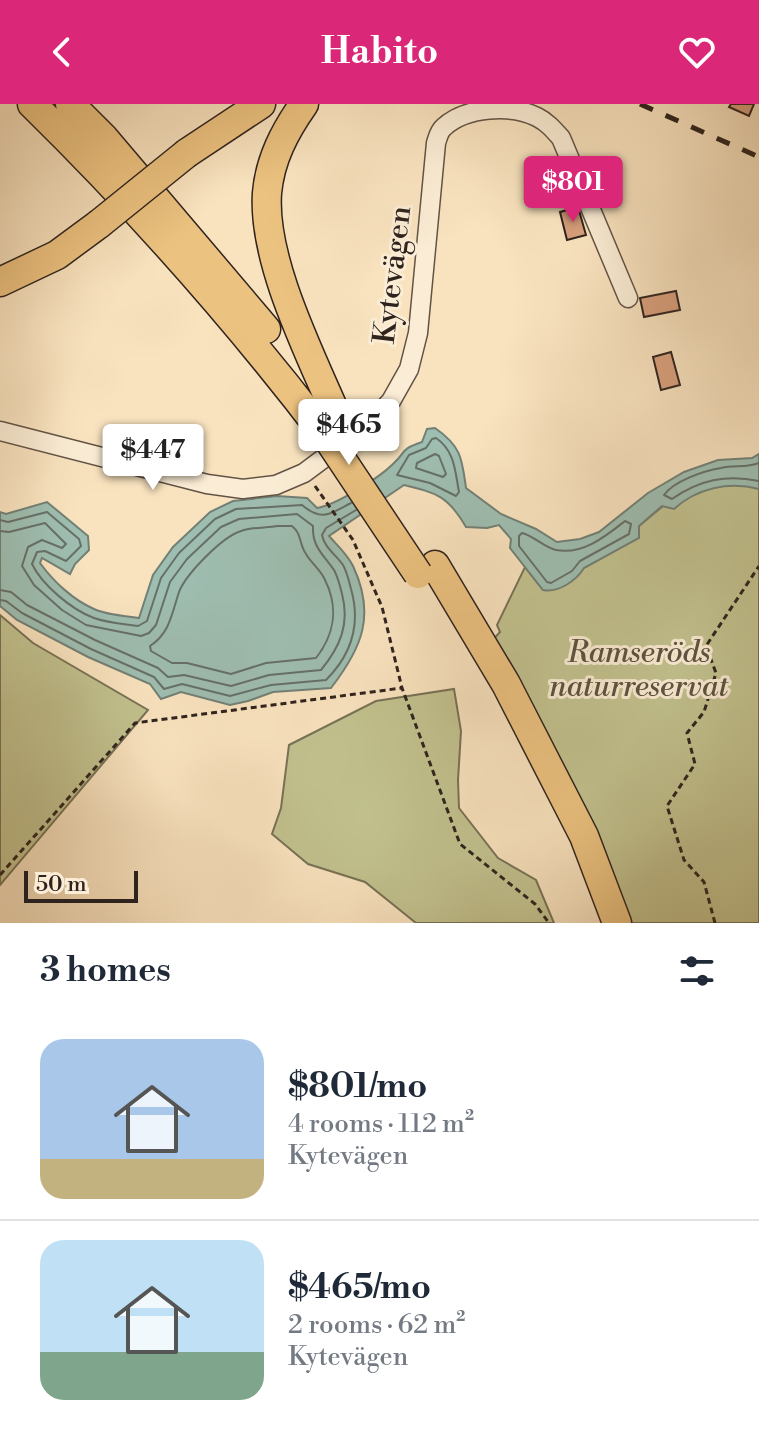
<!DOCTYPE html>
<html lang="en">
<head>
<meta charset="utf-8">
<style>
	:root { --surface:#fff; --page:#f2f2f3; --text:#1f2937; --muted:#747a83; --line:#e0e1e3; --accent:#db2777 }
	body { margin:0; font-family:"Libre Bodoni",serif; background:var(--page); color:var(--text); height:100vh; display:flex; flex-direction:column; font-size:30px; white-space:nowrap }
	* { box-sizing:border-box; margin:0 }
	p { font-size:26px; color:var(--muted) }
	.icon { flex:none; width:44px; height:44px; fill:none; stroke:currentColor; stroke-width:2; stroke-linecap:round; stroke-linejoin:round }
	.map { position:relative; height:819px; overflow:hidden }
	.sheet { display:flex; flex-direction:column; background:var(--surface); flex:1 }
	.sheet>* { flex:none }
	.scale { position:absolute; left:24px; bottom:20px; width:114px; box-sizing:border-box; padding-left:8px; border:4px solid #2f231e; border-top:0; font-size:22px; line-height:28px; white-space:nowrap; color:#2f231e; -webkit-text-stroke:6px #fbedd5; paint-order:stroke }
	.price { position:absolute; translate:-50% -68px; padding:0 18px; border-radius:8px; background:#fff; color:#222; font-size:26px; line-height:52px; filter:drop-shadow(0 2px 4px #0008) }
	.price::after { content:''; position:absolute; left:50%; top:48px; width:24px; height:18px; margin-left:-12px; background:inherit; clip-path:polygon(0 0,100% 0,50% 100%) }
	.price.current { background:var(--accent); color:#fff }
	ul { padding:0; list-style:none }
	li { display:flex; align-items:center; gap:24px; height:200px; padding:0 40px }
	li+li { border-top:2px solid var(--line) }
	li span { display:grid; place-items:center; flex:none; width:224px; height:160px; border-radius:24px; color:#555 }
	li>.icon { margin-inline-start:auto }
	span .icon { width:96px; height:96px; fill:#fffc; stroke-width:1 }
	li b { font-size:34px }
	h2 { display:flex; justify-content:space-between; align-items:center; height:96px; padding:0 40px; font-size:34px }
	header { display:flex; justify-content:space-between; align-items:center; height:104px; padding:0 40px; background:var(--accent); color:#fff; font-size:36px; font-weight:700 }
	.map>svg:first-child { display:block }
	.green { fill:#c2c28f; stroke:#787256; stroke-width:2 }
	.water { fill:#9ebeb1; stroke:#728076; stroke-width:2 }
	.lines { fill:none; stroke-linecap:round; stroke-linejoin:round }
	.shore { stroke:#667068; stroke-width:2 }
	.building { fill:#d89f7c; stroke:#2f231e; stroke-width:2 }
	.street-casing { stroke:#625346; stroke-width:21 }
	.primary-casing { stroke:#2f231e; stroke-width:31 }
	.path { stroke:#2f231e; stroke-width:3; stroke-dasharray:6 4; stroke-linecap:butt }
	.street { stroke:#fbedd5; stroke-width:18 }
	.primary { stroke:#ecc280; stroke-width:28 }
	.rail { stroke:#2f231e; stroke-width:5; stroke-dasharray:14 14; stroke-linecap:butt }
	.primary-bridge-casing { stroke:#2f231e; stroke-width:31; stroke-linecap:butt }
	.primary-bridge { stroke:#ecc280; stroke-width:28 }
	.labels { text-anchor:middle; dominant-baseline:central; stroke-width:6; stroke-linejoin:round; paint-order:stroke }
	.street-label { font-size:30px; fill:#2f231e; stroke:#fbedd5 }
	.park-label { font-size:30px; font-style:italic; fill:#5b5340; stroke:#fbedd5 }
</style>
</head>
<body>
<header><svg class="icon" aria-label="back" viewBox="0 0 24 24"><path d="M15 5l-7 7 7 7"/></svg>Habito<svg class="icon" aria-label="heart" viewBox="0 0 24 24"><path d="M12 20l-8-8c-3-5 5-10 8-4 3-6 11-1 8 4z"/></svg></header>
<div class="map">
<svg width="759" height="819" viewBox="0 0 759 819">
	<rect width="100%" height="100%" fill="#f9e3bf"/>
	<filter id="stains"><feTurbulence type="fractalNoise" baseFrequency=".0025" numOctaves="4"/><feColorMatrix values="0 0 0 0 .2 0 0 0 0 .09 0 0 0 0 .02 0 0 0 .5 -.17"/></filter>
	<radialGradient id="worn" r=".72"><stop offset=".6" stop-color="#630" stop-opacity="0"/><stop offset="1" stop-color="#630" stop-opacity=".3"/></radialGradient>
	<!-- green -->
	<path class="green" d="M759,372v447h-133l-136,-280 10,-11 -3,-7 28,-58 15,19 99,-60 24,-20 43,-16z
		M0,511l33,28 115,67 -148,175z
		M454,585l7,42 -3,49 1,28 39,50 38,22 18,43h-138l-51,-41 -57,-18 -36,-30 9,-26 8,-63 87,-44z"/>
	<!-- water -->
	<path class="water" d="M435,324c26,18 27,30 31,60l35,26 35,15 21,13 23,-3 19,-7 49,-39 36,-21 34,-12 34,-2 7,-4v35c-30,-8 -62,-1 -85,20l-12,-3 -23,20v12l-55,30c-8,13 -26,25 -41,22l-33,-42 1,-9 -12,-14 -12,3 -21,-1c-18,-31 -29,-34 -62,-42l-75,51c8,9 19,19 24,30 23,49 9,82 -22,122l-58,4 -25,9 -18,4 -49,-13 -20,7 -11,-15 -62,-27 -71,-37 -17,-14v-94l6,2 41,-12 41,34 1,14 -14,14 -5,10 -28,-16 -2,5c13,18 33,37 54,46 13,6 31,7 45,9l14,-43 20,-28 37,-35 23,-11 44,-5 30,2 10,10c19,-3 62,-30 76,-44 15,-14 6,-14 29,-22l5,-13z"/>
	<g class="lines">
		<!-- shore -->
		<path class="shore" d="M436,334c19,13 19,33 23,54l-3,4 -26,-13 -33,-8 12,-20 17,-7 6,-9z
			M435,350l4,2 7,18 -3,3 -27,-9 1,-5z
			M759,359c-12,5 -25,2 -38,5 -18,3 -47,13 -57,27l8,4c27,-19 54,-25 87,-18
			M0,416l8,2 39,-10 32,27 2,7 -15,15 -21,-10 -8,1 -5,12c10,21 40,46 62,54 14,5 30,6 44,8l9,-5 14,-43 18,-25 36,-34 21,-10 66,-4c20,17 28,9 49,-2
			M625,417l6,3 -2,10 -49,27 -8,10 -21,12 -4,-1 -28,-36v-10l3,-3c12,3 23,15 34,17 27,5 50,-14 69,-29z
			M278,422h14c10,8 7,18 14,28 5,9 15,16 19,26 14,28 9,55 -9,78l-50,5 -35,11 -44,-11h-15l-21,-12 -1,-5c20,-13 22,-33 29,-54 7,-18 43,-55 62,-61 11,-4 25,-3 37,-5z
			M0,427l9,1 36,-9 21,21 -4,4 -20,-8 -14,7 -6,19 12,19 28,25 24,15 55,11 8,-3 7,-8 14,-43 17,-23 34,-32 18,-8 58,-5 16,12c-1,21 10,28 21,44 4,7 6,16 8,24 8,30 -2,53 -21,76l-52,5 -38,11 -47,-11 -16,2 -10,-9 -63,-28 -68,-35 -16,-13 -11,-2
			M0,496l6,1 16,12 69,36 63,28 10,12 18,-5 48,12 41,-11 55,-5c25,-25 35,-56 25,-91 -2,-8 -4,-17 -8,-24 -7,-10 -19,-18 -21,-30l4,-7 30,-18"/>
	</g>
	<!-- building -->
	<path class="building" d="M731,0h23l-5,12 -20,-9z
		M578,103l8,28 -19,5 -7,-28z
		M676,187l4,19 -36,7 -4,-19z
		M671,248l9,33 -19,5 -8,-33z"/>
	<g class="lines">
		<defs>
			<path id="street" d="M0,327l207,53 36,5 33,-4 28,-12 63,-47 24,-25 18,-32 9,-36 18,-190c2,-6 3,-12 8,-16 22,-20 67,-23 93,-10 10,5 16,12 24,21l67,160"/>
			<path id="primary" d="M32,0c107,105 206,217 296,335
				M70,0l34,34 162,191
				M304,0c-19,27 -34,55 -37,89 -5,72 49,172 76,238
				M187,49l74,-49
				M0,178l57,-27 42,-31
				M435,461l71,119 78,152 33,87"/>
		</defs>
		<!-- street casing -->
		<use href="#street" class="street-casing"/>
		<!-- primary casing -->
		<use href="#primary" class="primary-casing"/>
		<!-- path -->
		<path class="path" d="M315,382l38,54 29,67 20,81 58,156 75,60 14,19
			M0,771l135,-152 267,-35
			M715,819l-11,-41 -20,-22 -17,-54 28,-42 -8,-31 17,-21 12,-39 -10,-27 53,-80"/>
		<!-- street -->
		<use href="#street" class="street"/>
		<!-- primary -->
		<use href="#primary" class="primary"/>
		<!-- rail -->
		<path class="rail" d="M640,0l119,53"/>
		<defs>
			<path id="primary-bridge" d="M99,120l88,-71
				M328,335l90,135"/>
		</defs>
		<!-- primary-bridge casing -->
		<use href="#primary-bridge" class="primary-bridge-casing"/>
		<!-- primary-bridge -->
		<use href="#primary-bridge" class="primary-bridge"/>
	</g>
	<g class="labels">
		<!-- street labels -->
		<g class="street-label">
			<text transform="translate(393 171) rotate(-83)">Kytevägen</text>
		</g>
		<!-- park labels -->
		<g class="park-label">
			<text x="639" y="549">Ramseröds<tspan x="639" dy="34">naturreservat</tspan></text>
		</g>
	</g>
	<rect width="100%" height="100%" filter="url(#stains)"/>
	<rect width="100%" height="100%" fill="url(#worn)"/>
</svg>
<div class="scale">50 m</div>
<b class="price current" style="left:573px;top:120px">$801</b>
<b class="price" style="left:349px;top:363px">$465</b>
<b class="price" style="left:153px;top:388px">$447</b>
</div>
<section class="sheet">
<h2>3 homes<svg class="icon" aria-label="filters" viewBox="0 0 24 24"><path d="M4 7h16M4 17h16"/><circle cx="9" cy="7" r="2"/><circle cx="15" cy="17" r="2"/></svg></h2>
<ul>
<li><span style="background:linear-gradient(#a9c7e8 75%,#c2b280 0)"><svg class="icon" aria-label="home" viewBox="0 0 24 24"><path d="M3 11l9-7 9 7M6 9v11h12V9"/></svg></span><div><b>$801/mo</b><p>4 rooms · 112 m²</p><p>Kytevägen</p></div></li>
<li><span style="background:linear-gradient(#bfe0f5 70%,#7fa58c 0)"><svg class="icon" aria-label="home" viewBox="0 0 24 24"><path d="M3 11l9-7 9 7M6 9v11h12V9"/></svg></span><div><b>$465/mo</b><p>2 rooms · 62 m²</p><p>Kytevägen</p></div></li>
</ul>
</section>
</body>
</html>
